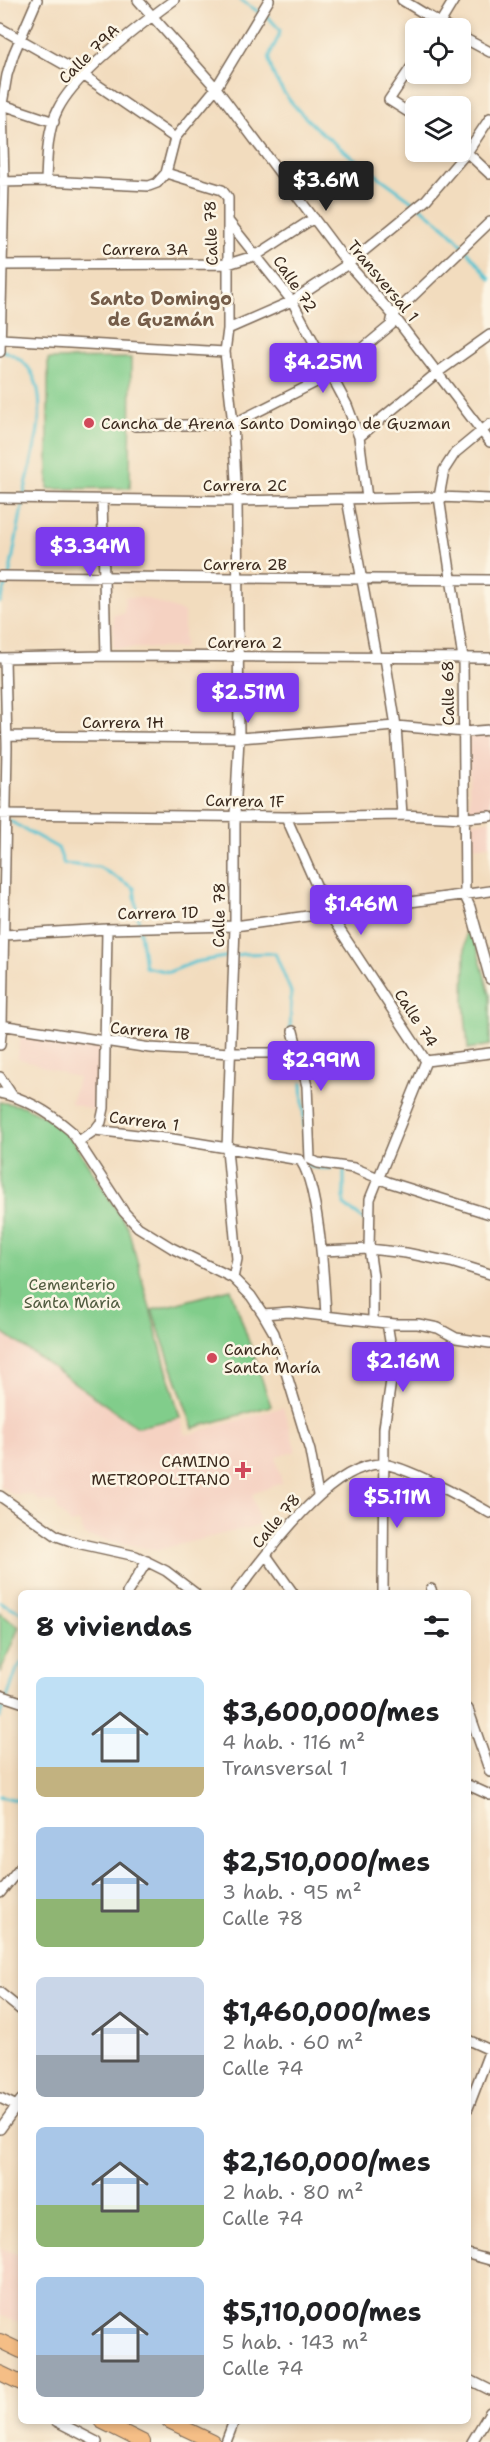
<!DOCTYPE html>
<html lang="es">
<head>
<meta charset="utf-8">
<style>
	:root { --surface:#fff; --page:#f6f6f6; --text:#202124; --muted:#757577; --accent:#7c3aed }
	body { margin:0; font-family:"Shantell Sans",sans-serif; background:var(--page); color:var(--text); height:100vh; display:flex; flex-direction:column; font-size:22px; white-space:nowrap }
	* { box-sizing:border-box; margin:0 }
	p { font-size:20px; color:var(--muted) }
	.icon { flex:none; width:33px; height:33px; fill:none; stroke:currentColor; stroke-width:2; stroke-linecap:round; stroke-linejoin:round }
	.map { position:relative; flex:1; overflow:hidden }
	.panel { position:absolute; left:18px; top:1590px; width:453px; height:834px; display:flex; flex-direction:column; background:var(--surface); border-radius:9px; box-shadow:0 3px 9px #0003 }
	.panel>* { flex:none }
	.tools { position:absolute; left:405px; top:18px; display:grid; gap:12px }
	.tools a { display:grid; place-items:center; width:66px; height:66px; border-radius:9px; background:var(--surface); box-shadow:0 3px 9px #0003; font-size:30px }
	.price { position:absolute; translate:-50% -51px; padding:0 14px; border-radius:6px; background:var(--accent); color:#fff; font-size:20px; line-height:39px; filter:drop-shadow(0 2px 3px #0008) }
	.price::after { content:''; position:absolute; left:50%; top:36px; width:18px; height:14px; margin-left:-9px; background:inherit; clip-path:polygon(0 0,100% 0,50% 100%) }
	.price.selected { background:#222; color:#fff }
	ul { padding:0; list-style:none }
	li { display:flex; align-items:center; gap:18px; height:150px; padding:0 18px }
	li span { display:grid; place-items:center; flex:none; width:168px; height:120px; border-radius:9px; color:#555 }
	li>.icon { margin-inline-start:auto }
	span .icon { width:72px; height:72px; fill:#fffc; stroke-width:1 }
	li b { font-size:26px }
	h2 { display:flex; justify-content:space-between; align-items:center; height:72px; padding:0 18px; font-size:26px }
	.map>svg:first-child { display:block }
	.built { fill:#f5d2c2 }
	.green { fill:#81cd8b; stroke:#5e7c54; stroke-width:1.5 }
	.lines { fill:none; stroke-linecap:round; stroke-linejoin:round }
	.stream { stroke:#58c3d1; stroke-width:3 }
	.minor-casing { stroke:#7b6856; stroke-width:12 }
	.highway-casing { stroke:#7b6856; stroke-width:16 }
	.minor { stroke:#fff; stroke-width:9 }
	.highway { stroke:#f5be86; stroke-width:14 }
	.poi-dot { fill:#d1495b; stroke:#fcf5e5; stroke-width:2 }
	.labels { text-anchor:middle; dominant-baseline:central; stroke-width:5; stroke-linejoin:round; paint-order:stroke }
	.street-label { font-size:16px; fill:#3b2a1e; stroke:#fcf5e5 }
	.poi-label { font-size:16px; fill:#3b2a1e; stroke:#fcf5e5; text-anchor:start }
	.park-label { font-size:16px; fill:#505b3f; stroke:#fcf5e5 }
	.neighbourhood-label { font-size:18px; font-weight:bold; fill:#755d49; stroke:#fcf5e5 }
</style>
</head>
<body>
<div class="map">
<svg width="490" height="2442" viewBox="0 0 490 2442">
	<rect width="100%" height="100%" fill="#fcf5e5"/>
	<filter id="ink" filterUnits="userSpaceOnUse"><feTurbulence type="fractalNoise" baseFrequency=".0167" numOctaves="2"/><feDisplacementMap in="SourceGraphic" scale="12" xChannelSelector="R" yChannelSelector="G"/><feConvolveMatrix kernelMatrix="1 2 1 2 8 2 1 2 1" color-interpolation-filters="sRGB"/></filter>
	<filter id="wash" filterUnits="userSpaceOnUse"><feTurbulence type="fractalNoise" baseFrequency=".008" numOctaves="4" result="noise"/><feDisplacementMap in="SourceGraphic" scale="24" xChannelSelector="R" yChannelSelector="G"/><feGaussianBlur stdDeviation="1.35" result="paint"/><feColorMatrix in="noise" values="0 0 0 0 0 0 0 0 0 0 0 0 0 0 0 0 0 1.4 0 .05"/><feComposite in="paint" operator="in"/></filter>
	<g filter="url(#wash)">
		<rect width="100%" height="100%" fill="#f2dcbe"/>
		<!-- built -->
		<path class="built" d="M125,597l20,1 39,14v36h-71v-34l11,-1z
			M490,735v76l-20,2 -2,-76z
			M490,821v24l-18,2 -2,-25z
			M22,1031l78,13 -2,68 -27,-9 7,-25 -61,-20z
			M0,1330l137,97 43,-9 6,17 97,-28 13,44 -20,6 6,26 -30,11 8,31 -103,25 -72,-14 -6,-15 -8,3 -14,-15v-6l-18,-2 -6,-6 -21,-1 -12,-9z
			M0,2248l21,7v69l-21,-9z"/>
		<!-- green -->
		<path class="green" d="M131,358l-1,130 -82,1v-130z
			M466,909l24,86v50l-22,4 -4,-48z
			M0,1102l23,4 27,13 24,23 54,86 52,190 -43,9 -137,-97z
			M231,1289l40,117 -78,22 -41,-118z
			M0,1613l19,14 -19,46z"/>
		<g class="lines">
			<!-- stream -->
			<path class="stream" d="M240,0l30,19 10,11c-1,13 -13,20 -10,34 13,57 124,119 168,157 20,17 37,38 52,58
				M1,350c64,19 31,101 23,145
				M0,602l9,-25 14,-75
				M8,820l50,28 6,16 35,3 35,21 11,79 24,5 26,-10 48,-8 32,-1 16,39 -1,46 8,30
				M302,1083l4,80 5,4 20,2
				M344,1170v35l22,16
				M0,1602l21,10
				M0,1718l17,-49 4,-6
				M0,1796l21,5"/>
		</g>
	</g>
	<g filter="url(#ink)">
		<g class="lines">
			<defs>
				<path id="minor" d="M138,0l78,88 132,176 45,51 97,127
					M402,0l46,28
					M0,28l83,47 92,63
					M437,28l17,-28
					M460,36l30,16
					M416,60l-27,40 27,17
					M0,104l54,18
					M460,146l30,28
					M166,173l9,-35 41,-50 53,-88
					M46,181c1,-23 1,-51 12,-72 18,-36 83,-85 116,-109
					M0,182l46,-1 103,5 8,-3 9,-10 56,17 6,8v131l-3,23 8,72 4,77 2,237 -4,77v111l-8,223 10,110 -4,19
					M229,222l63,79 55,104 12,32 8,61
					M0,265l228,-1 29,-9 57,-37
					M228,329l64,-28 56,-37 77,-63 43,-50 22,-33
					M1,339l224,13
					M0,352l4,-170 -2,-78 5,-29 7,-22 23,-53
					M490,424l-35,29 -11,17 -5,27 24,161 2,238 5,11 20,72
					M135,426l98,-2 99,-50 59,-49 2,-10 97,-93
					M359,437l79,-65 52,-37
					M0,498l237,3 202,-4 51,2
					M347,499l29,158
					M102,500l4,156
					M0,576l490,4
					M0,658l106,-2 384,2
					M385,658l11,68 6,89
					M7,736l232,2 157,-12 68,6 26,-2
					M0,814l286,3 116,-2 62,3 26,-2
					M286,817l42,95 98,149
					M4,935l103,-6 128,-3 255,-35
					M0,1025l150,23 81,5h67
					M293,1031l14,55 3,73 8,4 36,5 34,14 102,32
					M0,1045l2,-20 5,-278 -2,-89
					M426,1061l64,-8
					M0,1077l12,18
					M0,1093c26,5 51,21 71,38l53,81 14,15 34,21 61,30 18,18 12,18 11,19 36,118 8,44
					M95,1130l6,-8 3,-14 3,-179
					M79,1141l16,-11 77,9 128,21c19,24 24,121 26,155
					M322,1251l47,-2 37,4 45,9 39,12
					M263,1314l26,-2 106,12h23l20,4 18,10 34,5
					M373,1321v-45l-4,-27 1,-50 56,-138
					M0,1496l57,40 20,7 59,13 30,15 29,22
					M266,1555l27,38
					M431,1589l1,4
					M127,1593l20,-32
					M236,1593c30,-38 93,-129 145,-129 21,0 88,37 109,49
					M383,1593l1,-165 7,-47 1,-28 -5,-30
					M0,1695l21,7
					M468,1709l22,63
					M468,1785l22,10
					M0,1893l21,-26
					M0,1993l21,17
					M468,2040l22,10
					M0,2098l21,10
					M468,2108l22,-58
					M0,2129l21,-29
					M468,2254l22,6
					M468,2379l22,11
					M56,2421l41,21
					M226,2442l8,-21
					M472,2442l18,-30"/>
				<path id="highway" d="M0,2341l21,10
					M0,2373l21,10
					M101,2421l42,21
					M169,2421l44,21"/>
			</defs>
			<!-- minor casing -->
			<use href="#minor" class="minor-casing"/>
			<!-- highway casing -->
			<use href="#highway" class="highway-casing"/>
			<!-- minor -->
			<use href="#minor" class="minor"/>
			<!-- highway -->
			<use href="#highway" class="highway"/>
		</g>
	</g>
	<!-- markers -->
	<g class="poi-dot">
		<circle cx="89" cy="423" r="6"/>
		<circle cx="212" cy="1358" r="6"/>
		<path d="M240 1461h6v6h6v6h-6v6h-6v-6h-6v-6h6z"/>
	</g>
	<g class="labels">
		<!-- street labels -->
		<g class="street-label">
			<text transform="translate(89 54) rotate(-44)">Calle 79A</text>
			<text transform="translate(211 233) rotate(-92)">Calle 78</text>
			<text x="145" y="249">Carrera 3A</text>
			<text transform="translate(383 281) rotate(50)">Transversal 1</text>
			<text transform="translate(295 284) rotate(56)">Calle 72</text>
			<text x="245" y="485">Carrera 2C</text>
			<text x="245" y="564">Carrera 2B</text>
			<text x="245" y="642">Carrera 2</text>
			<text transform="translate(448 693) rotate(-91)">Calle 68</text>
			<text x="123" y="722">Carrera 1H</text>
			<text transform="translate(245 801) rotate(1)">Carrera 1F</text>
			<text transform="translate(158 913) rotate(-1)">Carrera 1D</text>
			<text transform="translate(219 915) rotate(-89)">Calle 78</text>
			<text transform="translate(416 1018) rotate(57)">Calle 74</text>
			<text transform="translate(150 1031) rotate(5)">Carrera 1B</text>
			<text transform="translate(144 1121) rotate(7)">Carrera 1</text>
			<text transform="translate(276 1521) rotate(-50)">Calle 78</text>
		</g>
		<!-- poi labels -->
		<g class="poi-label">
			<text x="101" y="423">Cancha de Arena Santo Domingo de Guzman</text>
			<text x="224" y="1349">Cancha<tspan x="224" dy="18">Santa María</tspan></text>
			<text x="230" y="1461" text-anchor="end">CAMINO<tspan x="230" dy="18">METROPOLITANO</tspan></text>
		</g>
		<!-- park labels -->
		<g class="park-label">
			<text x="72" y="1284">Cementerio<tspan x="72" dy="18">Santa Maria</tspan></text>
		</g>
		<!-- neighbourhood labels -->
		<g class="neighbourhood-label">
			<text x="161" y="299">Santo Domingo<tspan x="161" dy="21">de Guzmán</tspan></text>
		</g>
	</g>
</svg>
<div class="tools">
<a><svg class="icon" aria-label="locate" viewBox="0 0 24 24"><circle cx="12" cy="12" r="6"/><path d="M12 2v4M12 18v4M2 12h4M18 12h4"/></svg></a>
<a><svg class="icon" aria-label="layers" viewBox="0 0 24 24"><path d="M12 4l9 5-9 5-9-5zM3 14l9 5 9-5"/></svg></a>
</div>
<b class="price selected" style="left:326px;top:212px">$3.6M</b>
<b class="price" style="left:323px;top:394px">$4.25M</b>
<b class="price" style="left:90px;top:578px">$3.34M</b>
<b class="price" style="left:248px;top:724px">$2.51M</b>
<b class="price" style="left:361px;top:936px">$1.46M</b>
<b class="price" style="left:321px;top:1092px">$2.99M</b>
<b class="price" style="left:403px;top:1393px">$2.16M</b>
<b class="price" style="left:397px;top:1529px">$5.11M</b>
<section class="panel">
<h2>8 viviendas<svg class="icon" aria-label="filters" viewBox="0 0 24 24"><path d="M4 7h16M4 17h16"/><circle cx="9" cy="7" r="2"/><circle cx="15" cy="17" r="2"/></svg></h2>
<ul>
<li><span style="background:linear-gradient(#bfe0f5 75%,#c2b280 0)"><svg class="icon" aria-label="home" viewBox="0 0 24 24"><path d="M3 11l9-7 9 7M6 9v11h12V9"/></svg></span><div><b>$3,600,000/mes</b><p>4 hab. · 116 m²</p><p>Transversal 1</p></div></li>
<li><span style="background:linear-gradient(#a9c7e8 60%,#8fb573 0)"><svg class="icon" aria-label="home" viewBox="0 0 24 24"><path d="M3 11l9-7 9 7M6 9v11h12V9"/></svg></span><div><b>$2,510,000/mes</b><p>3 hab. · 95 m²</p><p>Calle 78</p></div></li>
<li><span style="background:linear-gradient(#c9d6e8 65%,#9aa5b1 0)"><svg class="icon" aria-label="home" viewBox="0 0 24 24"><path d="M3 11l9-7 9 7M6 9v11h12V9"/></svg></span><div><b>$1,460,000/mes</b><p>2 hab. · 60 m²</p><p>Calle 74</p></div></li>
<li><span style="background:linear-gradient(#a9c7e8 65%,#8fb573 0)"><svg class="icon" aria-label="home" viewBox="0 0 24 24"><path d="M3 11l9-7 9 7M6 9v11h12V9"/></svg></span><div><b>$2,160,000/mes</b><p>2 hab. · 80 m²</p><p>Calle 74</p></div></li>
<li><span style="background:linear-gradient(#a9c7e8 65%,#9aa5b1 0)"><svg class="icon" aria-label="home" viewBox="0 0 24 24"><path d="M3 11l9-7 9 7M6 9v11h12V9"/></svg></span><div><b>$5,110,000/mes</b><p>5 hab. · 143 m²</p><p>Calle 74</p></div></li>
</ul>
</section>
</div>
</body>
</html>
